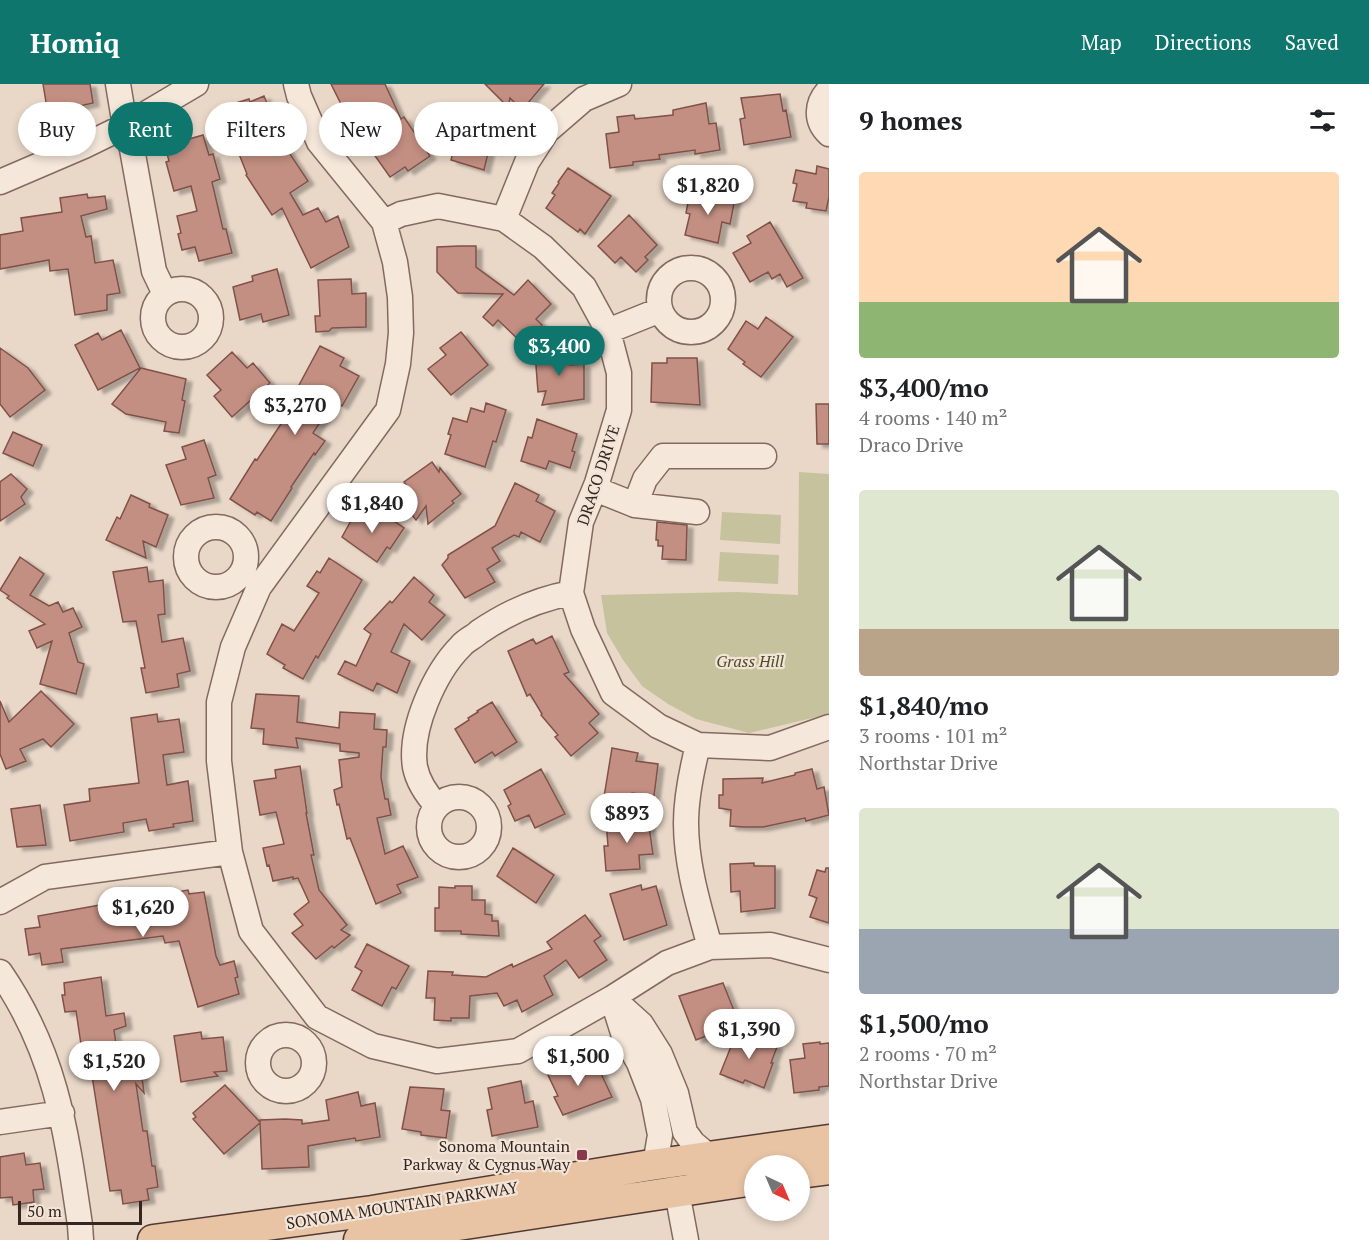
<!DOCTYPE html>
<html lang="en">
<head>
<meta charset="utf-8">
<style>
	:root { --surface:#fff; --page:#f6f6f6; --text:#202124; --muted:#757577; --accent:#0f766e }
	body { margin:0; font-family:"PT Serif",serif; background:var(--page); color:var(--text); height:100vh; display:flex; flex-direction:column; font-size:22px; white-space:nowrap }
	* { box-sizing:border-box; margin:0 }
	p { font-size:20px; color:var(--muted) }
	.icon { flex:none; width:33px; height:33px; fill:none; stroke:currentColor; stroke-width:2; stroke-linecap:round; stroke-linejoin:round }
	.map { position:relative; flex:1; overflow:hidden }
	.panel { display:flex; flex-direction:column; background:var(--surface); width:540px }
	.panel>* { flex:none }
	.guide { position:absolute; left:18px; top:18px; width:570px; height:54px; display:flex; gap:12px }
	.needle { width:39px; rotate:136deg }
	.tools { position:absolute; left:744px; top:1071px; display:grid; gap:12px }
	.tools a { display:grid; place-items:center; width:66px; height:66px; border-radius:50%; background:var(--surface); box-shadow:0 3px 9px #0003; font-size:30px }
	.scale { position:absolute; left:18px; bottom:15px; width:124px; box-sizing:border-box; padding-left:6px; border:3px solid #352621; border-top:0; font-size:16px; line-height:21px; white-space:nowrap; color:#352621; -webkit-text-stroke:4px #f2e4d7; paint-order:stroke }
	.price { position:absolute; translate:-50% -51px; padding:0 14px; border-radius:21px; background:#fff; color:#222; font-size:20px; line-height:39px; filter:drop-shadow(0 2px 3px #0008) }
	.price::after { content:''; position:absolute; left:50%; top:36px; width:18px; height:14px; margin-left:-9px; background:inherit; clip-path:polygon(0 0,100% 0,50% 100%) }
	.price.selected { background:var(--accent); color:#fff }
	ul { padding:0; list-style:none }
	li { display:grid; align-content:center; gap:12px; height:318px; padding:0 30px }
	li span { display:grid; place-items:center; height:186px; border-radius:6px; color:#555 }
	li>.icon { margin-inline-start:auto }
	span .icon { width:108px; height:108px; fill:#fffc; stroke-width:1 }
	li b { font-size:26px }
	h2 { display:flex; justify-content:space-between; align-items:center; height:72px; padding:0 30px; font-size:26px }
	.tag { padding:0 21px; border-radius:27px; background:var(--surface); box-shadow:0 3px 9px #0003; font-size:21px; line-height:54px }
	.tag.selected { background:var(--accent); color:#fff }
	header { display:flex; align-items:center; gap:36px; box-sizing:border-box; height:84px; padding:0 30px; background:var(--accent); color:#fff }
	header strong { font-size:28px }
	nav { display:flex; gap:33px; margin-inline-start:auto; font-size:21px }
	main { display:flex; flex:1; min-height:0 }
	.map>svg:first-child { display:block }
	.green { fill:#c6c29d }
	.building { fill:#c38f82; stroke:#805148; stroke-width:1.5; filter:url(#shadow) }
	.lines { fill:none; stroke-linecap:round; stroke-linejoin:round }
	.minor-casing { stroke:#836a5f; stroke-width:27 }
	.major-casing { stroke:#523a33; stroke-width:33 }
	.minor { stroke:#f5e7da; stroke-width:24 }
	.major { stroke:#e8c4a5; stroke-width:30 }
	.poi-dot { fill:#8b364a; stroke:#f2e4d7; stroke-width:2 }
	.labels { text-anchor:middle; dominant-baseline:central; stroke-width:4.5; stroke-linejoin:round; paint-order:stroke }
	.street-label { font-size:16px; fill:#352621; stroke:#f2e4d7 }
	.park-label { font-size:16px; font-style:italic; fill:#4e4f2a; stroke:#f2e4d7 }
	.poi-label { font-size:16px; fill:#352621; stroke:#f2e4d7; text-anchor:end }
</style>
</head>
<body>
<header>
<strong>Homiq</strong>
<nav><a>Map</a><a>Directions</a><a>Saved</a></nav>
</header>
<main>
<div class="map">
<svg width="829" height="1156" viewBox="0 0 829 1156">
	<defs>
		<filter id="shadow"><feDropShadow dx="6" dy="3.5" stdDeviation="1.5" flood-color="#0004"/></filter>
	</defs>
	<rect width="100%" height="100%" fill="#e9d8c8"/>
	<!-- green -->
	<path class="green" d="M799,388l30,2v240l-80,19 -53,-14 -28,-15 -26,-18 -19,-26 -16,-27 -6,-38 136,-3 61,3z
		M722,428l59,3 -1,29 -60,-4z
		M720,468l59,3 -1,29 -60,-3z"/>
	<!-- building -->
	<path class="building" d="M43,0h47l3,19 -9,2 -7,2v2l-29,5z
		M331,0h54l16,35 3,-2 26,39 -22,15 -3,-4 -15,10 -22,-31 18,-12 -14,-21 -3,2 -3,-7 -19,8z
		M485,0h59l-22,26 -12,-12 -2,9z
		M780,10l3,17 3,-1 5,27 -47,8 -4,-26 5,-1 -4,-20z
		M264,12l15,36 -3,1 32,48 -18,12 13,22 15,-7 8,14 12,-6 11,31 -38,21 -29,-60 -10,7 -26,-40 1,-1 -26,-65 15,-6 13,-4 1,3z
		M706,19l3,21 7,-1 4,27 -25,4v-4l-36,5 1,4 -27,3v3l-23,3 -4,-34 13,-2 -2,-15 17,-2 1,4 38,-4v-5z
		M457,29l46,11 -6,27 -8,-2 -5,21 -33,-10 5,-21 -6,4z
		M203,51l6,20 4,-1 7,25 -8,3 11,47h3l6,24 -33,8 -4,-14 -13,3 -4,-16 3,-1 -4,-17 20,-5 -6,-25 -17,5 -8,-29 3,-1 -4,-15z
		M817,82l12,3v28l-3,14 -20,-3 1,-5 -14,-2 4,-17 -4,-1 3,-13 20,4z
		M568,84l43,28 -26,38 -5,-5 -2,3 -32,-24 9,-13 -3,-2 7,-10 -1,-1z
		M690,108l24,5v-3l21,4 -5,26 -8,-2 -4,21 -33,-8 5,-21 -4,-1z
		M87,110l1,4 17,-2 2,13 -26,7 5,21 5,-1 4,27 18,-3 7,33 -13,2v15l-32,5 -7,-46 -18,2 -1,-11 -49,9v-34l23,-4 -2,-13 41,-6 -2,-14z
		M629,131l28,30 -12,12 3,3 -12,12 -15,-15 -6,6 -17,-17z
		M770,138l33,56 -16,9 -7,-13 -8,5 -4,-7 -18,10 -17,-29 18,-10 -4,-7z
		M459,162h17v21l38,28 14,-15 23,24 -15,15 6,6 -18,20 -26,-25 -5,6 -10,-9 20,-23 -45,-1 -21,-21v-25z
		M277,185l12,46 -26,7 -2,-8 -21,6 -7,-33 20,-6 -1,-5z
		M351,195l1,15 14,-1v34l-34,1 -3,3 -13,1 -1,-16h5l-2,-36z
		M766,233l27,20 -32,40 -18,-13 2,-2 -17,-13 18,-28 12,8z
		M121,246l19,38 -42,22 -23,-45 23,-12 4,7z
		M461,248l27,33 -37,30 -23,-26 18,-14 -6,-7z
		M320,262l24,12 -4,8 19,10 -17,30 -8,-5 -21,32 12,8 -10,14 -1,-2 -23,34 1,1 -21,33 -14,-9 -2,3 -25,-16 25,-40 2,1 24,-36 -2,-1 22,-34 -3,-2z
		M0,264l28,20 17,22 -35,27 -10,-13z
		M569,266l1,15 14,-1v35l-42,6 4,-14 -8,1 -3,-39z
		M232,268l15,16 6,-5 17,20 -38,34 -18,-21 7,-6 -14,-15z
		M667,274h30l3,47 -49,-3 1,-39h15z
		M141,284l45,11 -4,21 3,1 -6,32 -15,-2 2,-9 -40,-8 -14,-10z
		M486,319l20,7 -10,32 -3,-1 -8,26 -40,-13 6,-19 -3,-1 5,-16 14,4 4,-14 13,4z
		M816,320h13v40h-12z
		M537,335l40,15 -5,17 3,1 -5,16 -21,-7 -3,8 -25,-8 7,-24 4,1z
		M13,348l29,13 -9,21 -30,-13z
		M204,356l12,35 -8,3 6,20 -33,7 -15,-40 20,-6 -4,-12z
		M432,378l7,10 1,-4 21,26 -9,7 2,2 -26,21 -2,-18 -10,14 -15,-19 11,-8 -8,-11z
		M11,390l16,15 -6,8 4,7 -25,17v-39z
		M515,399l24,12 -3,6 19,10 -15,31 -19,-10 -2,5 -5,-2 -22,13 8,13 -13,8 8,13 -30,16 -23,-33 6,-7v-3l47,-29z
		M131,411l19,9 -1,3 19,8 -12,32 -13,-6 3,17 -40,-18 11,-23 3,2z
		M358,424l18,11 5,-7 23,16 -14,21 -3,-2 -10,15 -35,-25z
		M657,438l30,3 -1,35 -24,-1 1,-13h-5v-6h-2z
		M20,473l24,17 -14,21 19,11 9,-4 5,10 10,-4 9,19 -13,6 9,29 6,2 -8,30 -36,-10 12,-43 -15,7 -8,-17 16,-7 -38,-26 2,-2 -9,-6z
		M329,474l33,22 -44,78 -2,-2 -13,23 -20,-11 2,-3 -18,-11 15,-30 12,7 25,-38 -12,-7 10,-15 3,2z
		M147,483l2,15 14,-2 2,34 -7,1 4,27 21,-4 7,33 -13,3 2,13 -33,6 -5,-25h4l-9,-47 -13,1 -10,-50z
		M414,493l20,18 -5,7 16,13 -23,25 -18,-16 -13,28 19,9 -13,32 -20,-10 -4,8 -35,-17 7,-13 11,5 15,-32 -7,-5 26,-28 2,2z
		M552,552l17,36 -5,2 35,40 -10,9 9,10 -27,23 -16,-19 3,-2 -17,-20 1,-1 -12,-20 -3,2 -19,-45 25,-12 3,5z
		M41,607l33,33 -23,23 -8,-8 -23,10 6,12 -20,8 -6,-15v-53l9,21z
		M256,610l43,2 -2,26 42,6 1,-16 35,2 -1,15 13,1 -1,17h-3l-2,30 4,22h3l3,16 -14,3 8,36 18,-8 15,31 -21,8 4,8 -25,11 -26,-66 -3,1 -8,-35 -2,1 -3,-15 8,-3 -3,-27 20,-3v-4l-19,-2v-7l-44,-6 2,10 -35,-4 1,-15 -13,-1z
		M492,618l25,40 -22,14 -3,-4 -17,11 -20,-34 14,-9 -1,-2 10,-6 -1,-1z
		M157,630l1,8 21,-3 5,33 -21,3 4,30 21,-4 5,40 -20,3 1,3 -25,4 -3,-12 -23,4 1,9 -54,9 -6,-36 26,-4 -1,-12 50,-6 -8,-65z
		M612,664l26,5 -2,8 22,3 -4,32 -22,-3 -2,9 -26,-5z
		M300,682l7,47h-1l8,42h-3l8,35 28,35 -6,5 9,5 -16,13 -2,-2 -16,13 -24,-26 11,-8 -9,-11 15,-12 -11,-24 -5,1v-2l-20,4 -4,-16 -2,1 -4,-18 21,-4 -8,-32 -16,3 -6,-34 22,-3 -1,-8z
		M541,685l24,45 -30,14 -6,-13 -14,6 -7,-15 3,-2 -7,-14z
		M812,685l5,20 7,-2 5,28 -23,6 -1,-3 -42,9h-19l-14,-1 1,-16 -12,-2v-13h4v-16l40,-1 -1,5 33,-8v-2z
		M40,721l6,40 -29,2 -6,-38z
		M627,735v2l21,-1 5,34 -14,1 1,14 -34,2 -2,-25h4l-2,-26z
		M513,764l41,27 -18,28 -39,-27z
		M754,779v3h21v42l-34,4 -1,-21 -9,1 -1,-28z
		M826,784h3v55l-19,-6 7,-19 -8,-3 8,-25 8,2z
		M641,801l1,5 14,-4 11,39 -43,15 -14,-46z
		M455,802h17v14h13v14l7,1v6h6l1,15 -38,-2v-3h-26v-23h4v-21l16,1z
		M188,806l1,4 15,-2 12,64 4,9 14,-4 4,16 -3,1 4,16 -41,13 -19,-66 -14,2 -2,-7 -102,13 2,13 -21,3 -2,-12 -11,2 -4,-26 15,-2 -2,-11 96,-17 3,25 25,-4 -4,-25z
		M585,831l16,21 -7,5 13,19 -28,18 -13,-18 -22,16 9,19 -31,17 -5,-12 -13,6 -7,-13 -27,3 -1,22h-18v3l-17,-1 1,-22h-9l2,-27 25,1 -1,3 34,2 26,-13 1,3 39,-18 -5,-7z
		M367,860l42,22 -13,23 -4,-2 -10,19 -30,-16 10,-19 -7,-4z
		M101,893l5,39 18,-3 2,13 -12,4 2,14 13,-2 3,22 8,-2 4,31 -8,-9 7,47h4l5,35h3l3,21 -11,2 2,11 -26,4 -2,-14 -11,1 -22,-141 -6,1 -6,-40 -11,1 -3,-17h3l-1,-12z
		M723,899l16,40 -43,17 -17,-44z
		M738,945l25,10 -1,2 15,6 -6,16h2l-9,25 -19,-8 -2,3 -23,-9z
		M201,948l1,7 21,-2 4,34 -13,1 4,4 -37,6 -7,-46z
		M820,958v2l9,-1v43l-10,1v3l-25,3 -4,-33 15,-2 -2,-14z
		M578,975l6,13 14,-5 14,30 -49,18 -9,-18 4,-1 -10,-21z
		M521,997l4,22 8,-2 5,26 -46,9 -5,-26 5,-1 -4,-21z
		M225,1001l35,37v-2l25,-1 17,1v4l27,-4 -3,-20 32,-8 3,14 14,-3 5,34 -24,4 -1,-3 -47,8 1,21 -47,2 -2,-46 -36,31 -31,-35 3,-2 -3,-4z
		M410,1003l34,2 -3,21 9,1 -4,27 -25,-3v-3l-19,-3z
		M24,1069l2,12 14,-2 4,26 -11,1 1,12 -21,3 -1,-8 -12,1v-41z"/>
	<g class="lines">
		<defs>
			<path id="minor" d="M118,0l7,42 7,23 22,122 11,23
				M296,0l3,12 20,46 65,80 11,40 5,35 1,36 -3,31 -10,46 -129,177 -26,60 -14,55v59l11,91 21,79 66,86 56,29 64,15 81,-10 94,-53 55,-35 43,-16 61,-2 58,15
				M829,6c-13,13 -14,31 0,44
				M0,98l84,-36 41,-20 71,-42
				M504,135l23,-57 20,-31 37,-32 35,-15
				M384,138l17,-8 37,-8 66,13 39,28 41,40 24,44 11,42v37l-22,73 -16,39 -10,71 12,36 30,64 45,33 40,19 72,3 59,-21
				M659 216a32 32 0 1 1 64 0a32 32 0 1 1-64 0Z
				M153 234a29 29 0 1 1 58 0a29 29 0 1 1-58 0Z
				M608,247l52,-21
				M595,405l40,16 10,-26 18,-23h101
				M635,421l62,7
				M186 473a30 30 0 1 1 60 0a30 30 0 1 1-60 0Z
				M698,661c-6,24 -12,53 -12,78 0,42 13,84 24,124
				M429 743a30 30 0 1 1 60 0a30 30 0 1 1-60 0Z
				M437,722c-10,-11 -19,-24 -22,-39 -6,-38 20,-95 46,-121 5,-6 13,-9 18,-14 28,-19 59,-33 92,-39
				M0,818l45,-25 185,-25
				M0,888c56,81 66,158 80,253l1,15
				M612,914l29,26 19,30 16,39 9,39 8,11 18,15
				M613,917l11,35 15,27 14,36 7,36 -5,30
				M258 979a28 28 0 1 1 56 0a28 28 0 1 1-56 0Z
				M0,1038l62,-9
				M677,1108l9,48"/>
			<path id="major" d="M800,1089l29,-4
				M153,1156l219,-29 279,-46 178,-25
				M359,1156l395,-60"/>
		</defs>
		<!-- minor casing -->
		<use href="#minor" class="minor-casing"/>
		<!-- major casing -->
		<use href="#major" class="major-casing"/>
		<!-- minor -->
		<use href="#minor" class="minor"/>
		<!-- major -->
		<use href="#major" class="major"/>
	</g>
	<!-- markers -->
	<rect class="poi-dot" x="576" y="1065" width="12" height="12" rx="3"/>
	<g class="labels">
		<!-- street labels -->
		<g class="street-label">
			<text transform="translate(598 391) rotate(-72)">DRACO DRIVE</text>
			<text transform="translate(402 1121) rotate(-9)">SONOMA MOUNTAIN PARKWAY</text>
		</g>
		<!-- park labels -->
		<g class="park-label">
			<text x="750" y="577">Grass Hill</text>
		</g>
		<!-- poi labels -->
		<g class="poi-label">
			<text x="570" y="1062">Sonoma Mountain<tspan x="570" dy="18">Parkway &amp; Cygnus Way</tspan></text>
		</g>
	</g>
</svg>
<div class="tools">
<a><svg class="needle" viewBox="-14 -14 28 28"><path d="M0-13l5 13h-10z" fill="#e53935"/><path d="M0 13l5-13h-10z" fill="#757577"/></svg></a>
</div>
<div class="scale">50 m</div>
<b class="price" style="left:708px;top:132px">$1,820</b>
<b class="price selected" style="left:559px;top:293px">$3,400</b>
<b class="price" style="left:295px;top:352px">$3,270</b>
<b class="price" style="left:372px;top:450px">$1,840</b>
<b class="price" style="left:627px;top:760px">$893</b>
<b class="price" style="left:143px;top:854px">$1,620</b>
<b class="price" style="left:749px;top:976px">$1,390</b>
<b class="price" style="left:578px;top:1003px">$1,500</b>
<b class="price" style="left:114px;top:1008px">$1,520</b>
<div class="guide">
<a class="tag">Buy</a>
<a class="tag selected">Rent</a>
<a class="tag">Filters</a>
<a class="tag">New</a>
<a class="tag">Apartment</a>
</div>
</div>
<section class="panel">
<h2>9 homes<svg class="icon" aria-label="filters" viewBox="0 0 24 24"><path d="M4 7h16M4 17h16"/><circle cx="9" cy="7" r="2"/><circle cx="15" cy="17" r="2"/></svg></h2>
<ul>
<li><span style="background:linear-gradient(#ffd9b3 70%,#8fb573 0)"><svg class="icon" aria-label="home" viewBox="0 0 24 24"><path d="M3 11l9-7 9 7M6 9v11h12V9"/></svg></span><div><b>$3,400/mo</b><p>4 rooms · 140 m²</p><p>Draco Drive</p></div></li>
<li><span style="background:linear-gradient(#dfe7d0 75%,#b9a48a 0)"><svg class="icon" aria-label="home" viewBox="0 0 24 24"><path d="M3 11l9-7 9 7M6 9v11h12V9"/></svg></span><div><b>$1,840/mo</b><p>3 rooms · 101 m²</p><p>Northstar Drive</p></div></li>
<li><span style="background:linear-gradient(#dfe7d0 65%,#9aa5b1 0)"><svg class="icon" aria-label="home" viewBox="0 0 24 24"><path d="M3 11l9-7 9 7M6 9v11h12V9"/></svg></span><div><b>$1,500/mo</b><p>2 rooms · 70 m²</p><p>Northstar Drive</p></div></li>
</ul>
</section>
</main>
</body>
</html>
